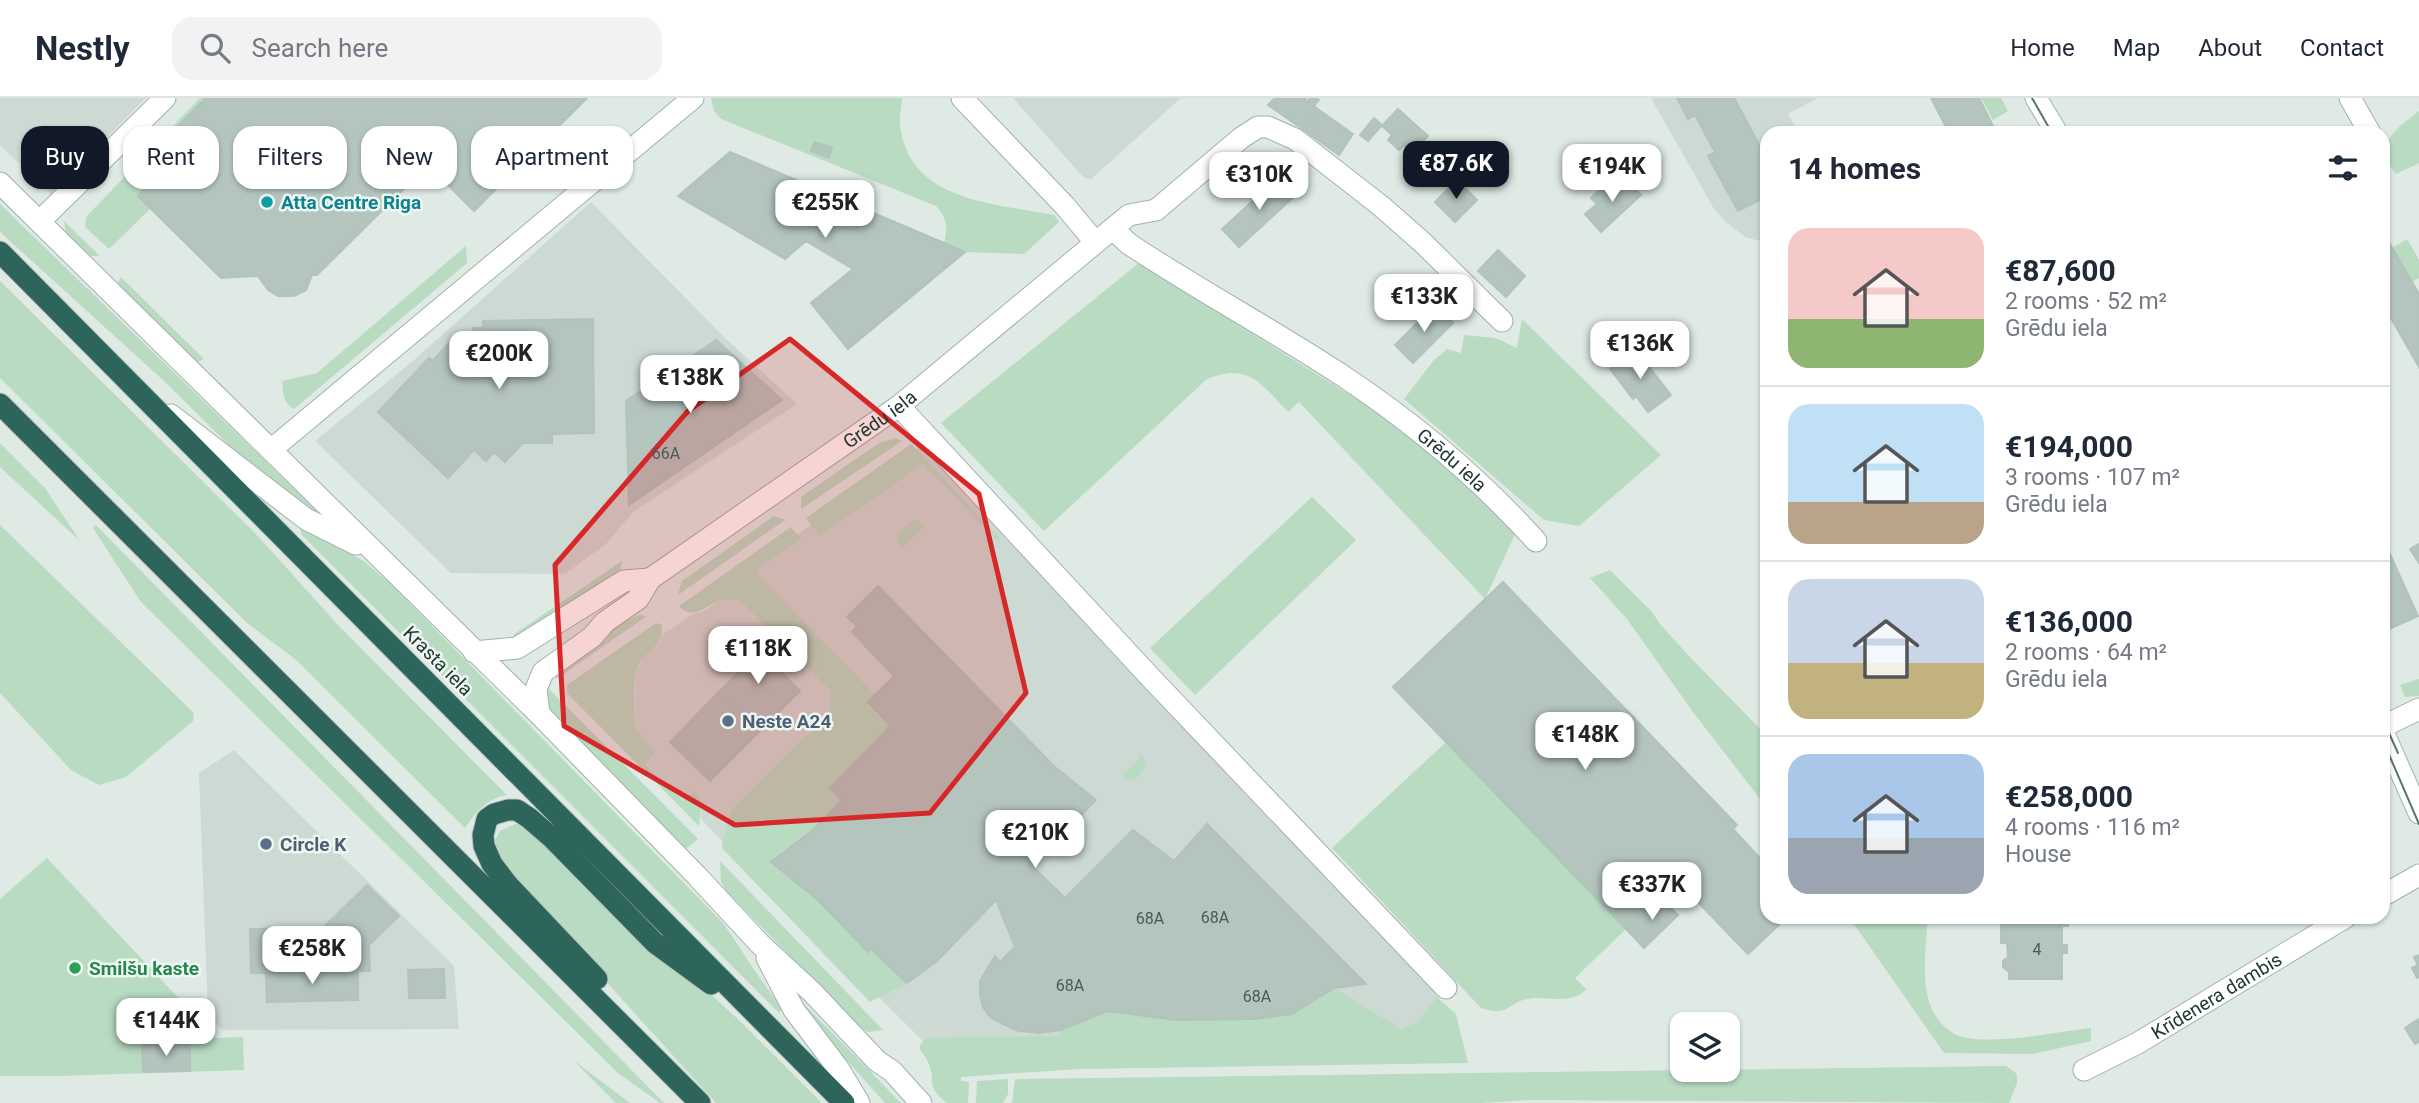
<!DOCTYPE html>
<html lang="en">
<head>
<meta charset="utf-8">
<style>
	:root { --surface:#fff; --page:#f2f2f3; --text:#1f2937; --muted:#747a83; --line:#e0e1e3; --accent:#111827 }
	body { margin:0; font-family:Roboto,sans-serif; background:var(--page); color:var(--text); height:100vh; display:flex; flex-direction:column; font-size:26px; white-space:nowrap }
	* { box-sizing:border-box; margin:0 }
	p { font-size:23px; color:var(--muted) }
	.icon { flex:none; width:38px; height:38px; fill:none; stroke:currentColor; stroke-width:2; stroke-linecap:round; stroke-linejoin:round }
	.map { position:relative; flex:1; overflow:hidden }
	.drawer { position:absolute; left:1760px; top:28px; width:630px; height:798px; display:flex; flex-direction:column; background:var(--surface); border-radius:21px; box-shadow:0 2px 5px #0004 }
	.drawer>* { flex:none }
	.banner { position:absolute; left:21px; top:28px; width:665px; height:63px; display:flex; gap:14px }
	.buttons { position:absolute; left:1670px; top:914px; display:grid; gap:14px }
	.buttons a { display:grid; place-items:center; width:70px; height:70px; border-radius:14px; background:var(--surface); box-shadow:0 2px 5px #0004; font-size:35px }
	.price { position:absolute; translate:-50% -60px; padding:0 16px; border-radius:14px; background:#fff; color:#222; font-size:23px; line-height:46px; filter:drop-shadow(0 2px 4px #0008) }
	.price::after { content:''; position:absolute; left:50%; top:42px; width:21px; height:16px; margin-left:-10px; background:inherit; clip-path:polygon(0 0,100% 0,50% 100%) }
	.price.selected { background:var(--accent); color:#fff }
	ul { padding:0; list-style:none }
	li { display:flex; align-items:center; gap:21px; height:175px; padding:0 28px }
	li+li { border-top:2px solid var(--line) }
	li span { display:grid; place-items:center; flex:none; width:196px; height:140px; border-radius:21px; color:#555 }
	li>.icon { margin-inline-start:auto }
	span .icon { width:84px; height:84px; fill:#fffc; stroke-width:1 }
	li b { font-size:30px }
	h2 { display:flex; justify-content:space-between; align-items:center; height:84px; padding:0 28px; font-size:30px }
	.pill { padding:0 24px; border-radius:21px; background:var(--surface); box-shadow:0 2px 5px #0004; font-size:24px; line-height:63px }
	.pill.selected { background:var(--accent); color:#fff }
	header { display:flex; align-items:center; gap:42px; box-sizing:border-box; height:98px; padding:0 35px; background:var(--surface); border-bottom:2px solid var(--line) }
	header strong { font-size:33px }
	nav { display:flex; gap:38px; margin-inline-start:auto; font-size:24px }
	.search { width:490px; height:63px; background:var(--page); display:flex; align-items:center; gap:18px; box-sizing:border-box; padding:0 24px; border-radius:21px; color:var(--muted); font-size:26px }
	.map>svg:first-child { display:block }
	.built { fill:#cddad4 }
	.green { fill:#b8dbc2 }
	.building { fill:#b4c5be; stroke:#b2c3bc; stroke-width:2 }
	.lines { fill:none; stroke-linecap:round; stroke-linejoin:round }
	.street-casing { stroke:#a2b1ac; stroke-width:23 }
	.secondary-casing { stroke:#9eb5ae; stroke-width:23 }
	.highway-casing { stroke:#bcc4c2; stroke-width:23 }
	.street { stroke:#fff; stroke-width:21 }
	.secondary { stroke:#fff; stroke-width:21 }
	.highway { stroke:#2d655b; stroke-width:21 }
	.tram { stroke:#5b756f; stroke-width:2 }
	.marked { fill:#d62828; fill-opacity:0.2; stroke:#d62828; stroke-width:5; stroke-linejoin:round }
	.culture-dot { fill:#0f9aa8; stroke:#eff7f3; stroke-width:2.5 }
	.service-dot { fill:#5c6f8a; stroke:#eff7f3; stroke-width:2.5 }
	.leisure-dot { fill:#2e9e5b; stroke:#eff7f3; stroke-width:2.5 }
	.labels { text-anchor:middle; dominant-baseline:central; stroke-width:5; stroke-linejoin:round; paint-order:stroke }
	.number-label { font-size:16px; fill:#455c56 }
	.culture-label { font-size:19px; font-weight:bold; fill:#0d838f; stroke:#eff7f3; text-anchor:start }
	.street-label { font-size:19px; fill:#203933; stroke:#eff7f3 }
	.service-label { font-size:19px; font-weight:bold; fill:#4e5e75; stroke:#eff7f3; text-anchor:start }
	.leisure-label { font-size:19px; font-weight:bold; fill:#27864d; stroke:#eff7f3; text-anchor:start }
</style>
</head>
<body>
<header>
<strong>Nestly</strong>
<div class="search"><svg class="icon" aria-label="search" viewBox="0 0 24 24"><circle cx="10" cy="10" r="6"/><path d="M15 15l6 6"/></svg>Search here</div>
<nav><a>Home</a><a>Map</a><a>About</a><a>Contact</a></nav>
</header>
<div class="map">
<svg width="2419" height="1005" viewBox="0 0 2419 1005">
	<rect width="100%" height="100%" fill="#dfeae5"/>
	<!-- built -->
	<path class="built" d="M0,0h146l-95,96 -51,-49z
		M1013,0h168l-90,81 -7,-1z
		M1651,0h167l-30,16 11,19h-31l-1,105 -7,3 -15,-4 -19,-15 -12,-13z
		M591,104l131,133 75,69 -164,108 -27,32 -41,30 -114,-1 -136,-132 99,-81z
		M920,348l519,546 -9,49 -502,5 -195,-194 126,-159 -115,-120z
		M729,501l11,2 90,90 1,11 -2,11 -98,97 -9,31 -21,-22 1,-16 -8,-11 -11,11 -38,-40 -10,-34 1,-58 8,-14 15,-14 3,-8 33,-22 7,-1 15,-10z
		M234,652l220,216 5,63 -237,1 -14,-15 -9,-242z"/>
	<!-- green -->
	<path class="green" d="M200,0h6l-55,55 5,5 -14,14 10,10 -14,14 12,13 -41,40 -24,-22 1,-10z
		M711,0h191c0,8 -3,19 -2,27 9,77 94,78 154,90l5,7 -35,32 -59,-2 -21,-9c4,-16 3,-25 -8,-37l-215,-87 -7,-8z
		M1981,0h20l7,13 -15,9z
		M2419,13v52l-23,11 -11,-15c-2,-24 17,-34 34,-48z
		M0,106l320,310 -23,-13 -43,-31 -90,-89 -164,-149z
		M64,123l36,35h-9l-25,-21z
		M2407,141l12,21v18l-7,4 -20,-34z
		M466,148l1,17 -173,146c-11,-6 -11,-16 -12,-28l35,-8z
		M1139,165l264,165 113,104 -31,67 -186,-197 -11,10c-28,-29 -38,-49 -81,-33l-163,152 -103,-108z
		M121,179l83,82 -8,4 -75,-75 -3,-6z
		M0,183l256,253 82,91 169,170c-21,4 -30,16 -42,33l-170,-169 -48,-36 -247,-245z
		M1522,221l139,136 -82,71 -35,-6 -140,-121 30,-39 13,-11 14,4 3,-18 31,3 22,10z
		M896,340l6,3 -101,68v-12l78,-54z
		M0,345l45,45 35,53 -80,-74z
		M911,346l88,93 1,7 -77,-80 -103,72 -14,-18z
		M1312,399l44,43 -161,155 -45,-47z
		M774,418l11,4 -107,75 4,-14z
		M913,422l6,1 6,5 -24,22 -4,-6 2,-9z
		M0,427l194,188 -1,8 -67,56 -27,8 -28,-15 -71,-77z
		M96,427l568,578h-4l-42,-30 -477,-471 -48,-74z
		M306,429l59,35 27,23 331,338c20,28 37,59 60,85l-4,5 -478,-479v-6z
		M791,429l10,12 -46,32 120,124 -7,7 23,24 -61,62 12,12 -24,100 50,52 3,-3 36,34 -37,19 -148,-154v-7l9,-31 98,-97 2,-11 -1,-11 -90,-90c-8,-2 -15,-3 -24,1 -13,6 -24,18 -37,4z
		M622,463l-2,11 -102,69 -5,-6z
		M1610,472l42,42 8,12 28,31 79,81v72l-74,-96 -66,-93 -37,-41z
		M639,517l8,1 -89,62 -6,-2c17,-21 61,-50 87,-61z
		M656,525l6,2c2,26 -21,25 -26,47 -3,18 -1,39 -1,56l20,25 -10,11 38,38 12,-11 7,12 -3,23 -132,-133v-8z
		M2419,581v17l-14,1 -5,-12z
		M548,590l150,151 -11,9 -6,-2 -130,-132 -5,-12z
		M1446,644l180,187 -51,49 11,11c-13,17 -41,6 -59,10 -22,5 -17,18 -46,9l-149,-160z
		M1142,657c7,12 0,17 -9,25h-7l-5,-4z
		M515,726h10l7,4 211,196 79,79h-106l-212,-234 -10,-27 6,-11z
		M47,760l169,180 27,-1 1,33 -185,6h-59v-177z
		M720,763l163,169 -15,2 -7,-4 -134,-136 -6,-10z
		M1849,819h79c-2,27 -6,55 0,81 3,16 18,35 34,39 35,8 92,-5 129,-9v13l-58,13 -89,-1z
		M1334,890l67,41 17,-7 19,-25 19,17 12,49 -390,6 -117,8v4l8,1 -1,21h-21c-23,-17 -10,-23 -19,-41 -5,-11 -16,-14 0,-24l132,-2 1,-6 46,-19 69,9 80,-1 36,-5z
		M799,901l102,104h-16l-53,-59z
		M573,962l57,43h-14z
		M2006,968l11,8v9l-8,20 -481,-3 -47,3h-469l3,-24z
		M1008,981v15l-5,9h-27l1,-22z"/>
	<!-- building -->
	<path class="building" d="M206,0h381l-113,113 -46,-46 -111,110h-5l-6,15 -12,6h-16l-10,-6 -10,-14 -37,2 -83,-82 14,-14 -10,-10 14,-14 -5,-5z
		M1275,0h31l-1,2 2,2 3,-4h6l3,2 -5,6 5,4 -15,20 -36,-25z
		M1677,0h57l34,63v35l-30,15 -30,-55 7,-4 -20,-37 -7,4z
		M1931,0h48l15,30 -10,5h-35z
		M1398,11l30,27 -15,17 -9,-8 -5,5 -11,-10 4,-5 -10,-9z
		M1319,12l34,24 -14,21 -35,-25z
		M1374,20l8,7 -14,16 -8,-6z
		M815,44l17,6 -3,10 -18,-7z
		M730,54l214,91 21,9 -117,97 -37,-46 42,-34 -47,-28 -21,18 -107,-63z
		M1280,78l17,18 -58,53 -17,-18z
		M1625,80l16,17 -40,37 -16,-18 12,-10 -6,-6 12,-12 6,6z
		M1457,82l20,20 -22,22 -20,-20z
		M2384,136l35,60v73l-35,-61z
		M1498,152l27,26 -19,21 -28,-26z
		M1435,207l18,18 -40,40 -18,-18z
		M593,221l1,114 -42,1v9h-29l-18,19 -11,-10 -8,9 -12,-11 -26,28 -70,-66 51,-54 3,3 23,-24h18v-9h10v-7z
		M716,242l66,60 -153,105 -3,-104z
		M1635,251l36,46 -23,17 -12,-16 -3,3 -23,-30z
		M2384,443l34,75 -31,14 -3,-9z
		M2419,446v19l-9,-14z
		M1503,484l234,243 -4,4 35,38v50h19l-39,37 -55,-57 -10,9 -15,-16 -42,39 -233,-242z
		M878,488l177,181 41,33 -65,65 34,33 68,-68 41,31 33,-37 159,160 -32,4 -42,26 -36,5 -80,1 -69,-9 -46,19 -22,3 -20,-2 -14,-6 -15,-8 -7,-10 -3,-12v-14l15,-25 5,6 15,-15 -19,-47 -59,61 -30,22 -36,-34 -3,3 -50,-52 -47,-38 43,-33 28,-29 -12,-12 61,-62 -23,-24 26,-26 -42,-44 5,-6 -10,-9z
		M743,536l57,57 -41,41 -40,-40 27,-27 -16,-17z
		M719,594l40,40 -49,49 -40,-39z
		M367,787l32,31 -30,29 1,26 -119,2 -1,-44 73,-1z
		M1660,799l18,18 -34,33 -18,-19z
		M2008,819h60v9h-6v19h5v8h-5v26h-53v-7l-6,-5v-6l5,-4 -1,-14h-6v-23h7z
		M2419,857v22l-2,1 -5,-10 6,-3 -4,-8z
		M444,871l1,29h-36l-1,-28z
		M358,873v29l-91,2 -1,-29z
		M2419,921v23l-4,2 -10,-16z
		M190,946v27l-47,1 -1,-27z"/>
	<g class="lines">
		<defs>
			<g id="street">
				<path d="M962,0l103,108 30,36"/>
				<path d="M2350,0l20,35"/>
				<path d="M0,85l539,531 158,162 63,68 52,48 65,69 15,10 29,32"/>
				<path d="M40,123l125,-123"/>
				<path id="s1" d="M1113,131l16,15c71,47 146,87 217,134 69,46 134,101 190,163"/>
				<path d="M899,308l252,272 295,310"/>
				<path d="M171,317l135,104 50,25"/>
				<path d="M272,351l421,-351"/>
				<path d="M474,554l43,-4 107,-67 26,-2"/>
				<path id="s2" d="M539,616l-3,-25 7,-17 49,-35 13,-15 33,-23 12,-20 249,-173 230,-191 27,-5 85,-72 17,-11h10l27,12 86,67 41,36 80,79"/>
				<path d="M2384,628l35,-17"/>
				<path d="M2384,797l35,-20"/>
				<path d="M767,860l27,52 44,58 21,35"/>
				<path id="s3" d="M2084,972l54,-27 208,-126"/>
			</g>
			<path id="secondary" d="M2036,0l21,35
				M2384,636l35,79"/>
			<path id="highway" d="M0,154l844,851
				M0,306l700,699
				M597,881l-89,-94 -16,-21 -8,-18 -1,-11 4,-16 7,-5 14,-4h9l12,8 22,19 104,106 56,41"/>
		</defs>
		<!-- street casing -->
		<use href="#street" class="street-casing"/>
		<!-- secondary casing -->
		<use href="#secondary" class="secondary-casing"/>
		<!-- highway casing -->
		<use href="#highway" class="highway-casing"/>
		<!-- street -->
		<use href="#street" class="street"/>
		<!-- secondary -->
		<use href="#secondary" class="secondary"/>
		<!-- highway -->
		<use href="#highway" class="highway"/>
		<!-- tram -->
		<path class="tram" d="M2032,0l20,35
			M2384,624l14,31
			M2384,645l35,81"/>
	</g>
	<!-- marked area -->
	<path class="marked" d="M790,241l189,155 47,199 -96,120 -195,12 -171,-99 -9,-161 133,-154z"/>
	<!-- markers -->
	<circle class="culture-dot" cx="267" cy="104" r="7"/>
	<g class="service-dot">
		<circle cx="728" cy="623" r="7"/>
		<circle cx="266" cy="746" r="7"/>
	</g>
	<circle class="leisure-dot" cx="75" cy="870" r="7"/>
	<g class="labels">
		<!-- number labels -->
		<g class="number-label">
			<text x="666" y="355">66A</text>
			<text x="1215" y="819">68A</text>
			<text x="1150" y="820">68A</text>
			<text x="2037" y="851">4</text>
			<text x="1070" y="887">68A</text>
			<text x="1257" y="898">68A</text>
		</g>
		<!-- culture labels -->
		<g class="culture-label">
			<text x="281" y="104">Atta Centre Riga</text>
		</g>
		<!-- street labels -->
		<g class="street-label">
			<text stroke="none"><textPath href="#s2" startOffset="467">Grēdu iela</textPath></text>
			<text stroke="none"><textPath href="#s1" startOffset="411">Grēdu iela</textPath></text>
			<text transform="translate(438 563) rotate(45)">Krasta iela</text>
			<text stroke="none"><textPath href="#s3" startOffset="152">Krīdenera dambis</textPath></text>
		</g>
		<!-- service labels -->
		<g class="service-label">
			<text x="742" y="623">Neste A24</text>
			<text x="280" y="746">Circle K</text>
		</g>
		<!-- leisure labels -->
		<g class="leisure-label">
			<text x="89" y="870">Smilšu kaste</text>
		</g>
	</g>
</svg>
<div class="buttons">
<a><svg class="icon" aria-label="layers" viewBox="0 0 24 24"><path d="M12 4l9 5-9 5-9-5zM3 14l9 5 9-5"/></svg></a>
</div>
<b class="price selected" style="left:1456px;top:103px">€87.6K</b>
<b class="price" style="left:1612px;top:106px">€194K</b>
<b class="price" style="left:1259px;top:114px">€310K</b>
<b class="price" style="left:825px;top:142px">€255K</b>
<b class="price" style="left:1424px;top:236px">€133K</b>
<b class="price" style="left:1640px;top:283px">€136K</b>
<b class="price" style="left:499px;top:293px">€200K</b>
<b class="price" style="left:690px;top:317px">€138K</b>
<b class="price" style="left:758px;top:588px">€118K</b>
<b class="price" style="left:1585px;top:674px">€148K</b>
<b class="price" style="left:1035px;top:772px">€210K</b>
<b class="price" style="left:1652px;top:824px">€337K</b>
<b class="price" style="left:312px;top:888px">€258K</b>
<b class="price" style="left:166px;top:960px">€144K</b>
<div class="banner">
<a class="pill selected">Buy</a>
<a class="pill">Rent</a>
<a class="pill">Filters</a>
<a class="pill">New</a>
<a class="pill">Apartment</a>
</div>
<section class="drawer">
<h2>14 homes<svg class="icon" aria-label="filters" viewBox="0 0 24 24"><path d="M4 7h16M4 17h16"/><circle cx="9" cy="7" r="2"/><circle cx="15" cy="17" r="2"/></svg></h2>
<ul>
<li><span style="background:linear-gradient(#f6c9c9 65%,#8fb573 0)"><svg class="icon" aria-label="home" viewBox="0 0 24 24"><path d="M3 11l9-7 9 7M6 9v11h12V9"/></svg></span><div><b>€87,600</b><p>2 rooms · 52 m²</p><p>Grēdu iela</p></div></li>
<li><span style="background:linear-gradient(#bfe0f5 70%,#b9a48a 0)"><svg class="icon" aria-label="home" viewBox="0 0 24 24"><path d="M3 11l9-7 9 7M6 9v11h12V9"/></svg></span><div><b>€194,000</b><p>3 rooms · 107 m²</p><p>Grēdu iela</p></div></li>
<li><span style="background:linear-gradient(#c9d6e8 60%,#c2b280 0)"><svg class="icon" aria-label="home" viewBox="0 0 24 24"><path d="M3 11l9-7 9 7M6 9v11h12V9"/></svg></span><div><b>€136,000</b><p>2 rooms · 64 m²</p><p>Grēdu iela</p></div></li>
<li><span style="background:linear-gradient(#a9c7e8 60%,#9aa5b1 0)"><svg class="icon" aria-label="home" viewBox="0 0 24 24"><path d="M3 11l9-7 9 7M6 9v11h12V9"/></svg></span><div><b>€258,000</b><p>4 rooms · 116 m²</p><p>House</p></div></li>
</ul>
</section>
</div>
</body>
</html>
